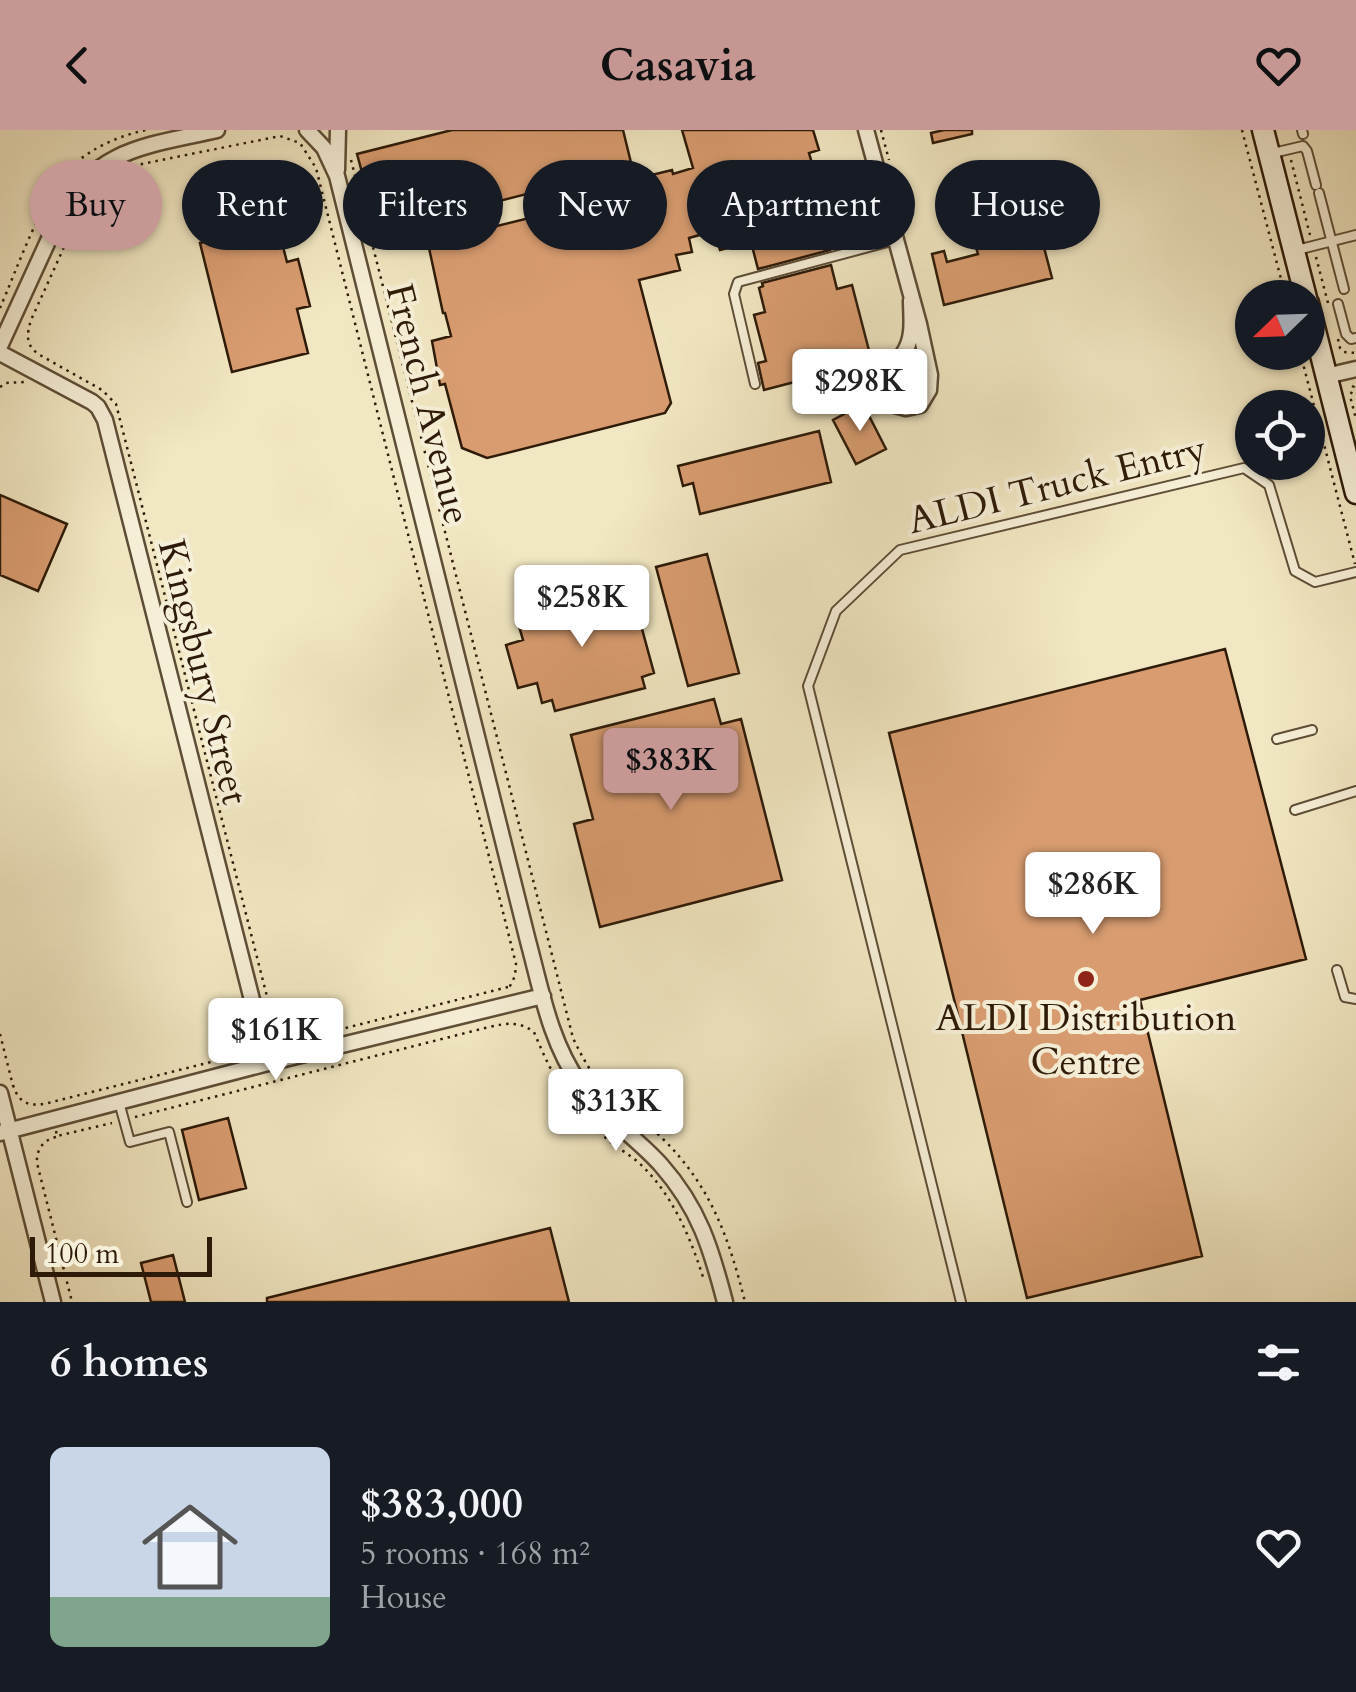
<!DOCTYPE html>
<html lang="en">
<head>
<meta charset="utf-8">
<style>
	:root { --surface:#171b24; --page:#20242c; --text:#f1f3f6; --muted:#9ea1a6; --accent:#c59692 }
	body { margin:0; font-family:Cardo,serif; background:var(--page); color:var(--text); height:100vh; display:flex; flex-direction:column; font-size:38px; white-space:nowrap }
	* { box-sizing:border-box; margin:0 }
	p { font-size:32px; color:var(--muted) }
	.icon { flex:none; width:55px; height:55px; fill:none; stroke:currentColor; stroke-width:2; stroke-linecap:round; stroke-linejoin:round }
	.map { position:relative; height:1172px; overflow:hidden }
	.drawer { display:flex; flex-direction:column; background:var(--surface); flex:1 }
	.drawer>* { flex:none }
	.hud { position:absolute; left:30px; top:30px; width:1298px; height:90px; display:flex; gap:20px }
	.needle { width:65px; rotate:247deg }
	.tools { position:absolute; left:1235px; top:150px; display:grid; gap:20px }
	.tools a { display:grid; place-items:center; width:90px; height:90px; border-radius:50%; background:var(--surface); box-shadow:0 2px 8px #0004; font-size:50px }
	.scale { position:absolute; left:30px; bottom:25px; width:182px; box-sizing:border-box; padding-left:10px; border:5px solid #2d1a08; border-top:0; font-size:28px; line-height:35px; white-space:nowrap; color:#2d1a08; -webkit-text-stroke:8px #f6efd7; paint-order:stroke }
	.price { position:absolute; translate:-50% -85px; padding:0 22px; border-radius:10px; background:#fff; color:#222; font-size:32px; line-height:65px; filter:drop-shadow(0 2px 5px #0008) }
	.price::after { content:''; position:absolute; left:50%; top:60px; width:30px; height:22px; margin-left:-15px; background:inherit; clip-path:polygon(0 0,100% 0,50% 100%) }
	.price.active { background:var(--accent); color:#111 }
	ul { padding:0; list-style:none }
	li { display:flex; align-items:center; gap:30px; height:250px; padding:0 50px }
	li span { display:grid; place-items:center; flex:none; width:280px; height:200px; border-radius:15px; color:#555 }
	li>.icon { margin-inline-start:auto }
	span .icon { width:120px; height:120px; fill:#fffc; stroke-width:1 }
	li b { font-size:42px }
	h2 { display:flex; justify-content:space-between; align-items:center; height:120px; padding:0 50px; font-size:42px }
	.chip { padding:0 35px; border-radius:45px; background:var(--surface); box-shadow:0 2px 8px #0004; font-size:35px; line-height:90px }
	.chip.active { background:var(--accent); color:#111 }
	header { display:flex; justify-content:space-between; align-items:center; height:130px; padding:0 50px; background:var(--accent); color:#111; font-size:45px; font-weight:700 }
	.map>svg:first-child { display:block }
	.building { fill:#d89c70; stroke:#2d1a08; stroke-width:2.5 }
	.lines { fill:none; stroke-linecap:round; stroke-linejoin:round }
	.lane-casing { stroke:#5e4d36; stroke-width:12 }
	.street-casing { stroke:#5e4d36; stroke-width:19 }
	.secondary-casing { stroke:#2d1a08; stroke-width:25 }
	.path { stroke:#2d1a08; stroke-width:2.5; stroke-dasharray:2.5 5; stroke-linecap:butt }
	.lane { stroke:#f6efd7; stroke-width:8 }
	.street { stroke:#f6efd7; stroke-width:14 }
	.secondary { stroke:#f6efd7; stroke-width:20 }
	.poi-dot { fill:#8f2418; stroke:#f6efd7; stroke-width:4 }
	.labels { text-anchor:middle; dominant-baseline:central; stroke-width:8; stroke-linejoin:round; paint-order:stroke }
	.street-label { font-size:38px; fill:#2d1a08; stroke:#f6efd7 }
	.poi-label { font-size:38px; fill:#2d1a08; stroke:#f6efd7 }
</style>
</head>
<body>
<header><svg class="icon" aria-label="back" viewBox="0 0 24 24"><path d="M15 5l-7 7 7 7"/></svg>Casavia<svg class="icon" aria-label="heart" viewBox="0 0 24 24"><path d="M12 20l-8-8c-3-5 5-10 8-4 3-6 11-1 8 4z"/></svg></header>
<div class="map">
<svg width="1356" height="1172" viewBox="0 0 1356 1172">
	<rect width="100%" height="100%" fill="#f1e7c2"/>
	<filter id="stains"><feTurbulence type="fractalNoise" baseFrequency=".002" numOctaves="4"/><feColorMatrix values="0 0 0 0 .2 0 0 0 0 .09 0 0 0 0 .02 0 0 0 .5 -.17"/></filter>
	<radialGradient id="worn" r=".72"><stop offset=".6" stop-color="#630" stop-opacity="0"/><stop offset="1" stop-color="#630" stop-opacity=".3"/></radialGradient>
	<!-- building -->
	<path class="building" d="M452,0h171l12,49 37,-9 1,4 20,-6 -11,-38h131l6,20 -10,3 9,31 9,-2 3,9 -17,5 6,20 13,-4 8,27 -12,3 2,8 -72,19 -7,-27 -31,8 -6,-19 -25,7 3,14 -16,3 4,15 -41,10 32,123 -6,10 -178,45 -25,-10 -17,-64 -5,1 -8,-44 19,-5 -6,-23h-2l-14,-65 13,-4 -2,-4 183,-45 -6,-24 -239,61 -21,-78z
		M944,0h28v4l-39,9 -2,-10z
		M1035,83l17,65 -108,27 -12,-51 12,-3 3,11 31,-8 -3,-10 21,-6 3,10 31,-8 -6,-24z
		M277,94l10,38 11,-3 12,47 -13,3 11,44 -76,19 -32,-129z
		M831,135l6,24 15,-4 20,77 -61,15 -4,-7 -3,1 2,8 -42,11 -6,-27 8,-2 -12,-46 11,-3 -6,-24 4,-2 -1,-3z
		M863,274l23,45 -30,15 -23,-44z
		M819,301l12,51 -131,32 -7,-31 -10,3 -5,-20z
		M0,365l67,29 -29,67 -38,-16z
		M707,424l32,119 -51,13 -32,-119z
		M617,459l2,11 14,-4 21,77 -12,4 3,11 -90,23 -3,-11 -10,3 -5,-20 -19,5 -12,-43 17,-5 -7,-24z
		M1225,519l81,310 -166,41 62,256 -175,42 -138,-565z
		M714,569l7,25 20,-5 41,161 -182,47 -26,-103 19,-5 -22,-84z
		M228,988l18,70 -47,12 -17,-70z
		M550,1098l19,74h-302v-4z
		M173,1125l12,47h-34l-10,-39z"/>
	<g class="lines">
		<defs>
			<path id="lane" d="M1302,0l1,4
				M1273,23l30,-7 4,5 9,34
				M1319,63l25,96
				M1297,120l59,-15
				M1338,174l8,30 5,5 5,-1
				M755,254l-21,-90 4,-12 157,-42
				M1277,609l35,-9
				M1295,680l61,-19
				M1337,840l8,27 11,2
				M119,972l11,40 39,-10 18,70
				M961,1172l-153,-616 28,-75 64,-61 344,-82 25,17 26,86 20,11 41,-10"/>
			<path id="street" d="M307,0l17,18 13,28 191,765c13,48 22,101 52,143 22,32 55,52 81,81 38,43 50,83 64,137
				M866,0l53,194 11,51 -1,15 -9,15 -14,3 -11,-3c-21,-32 -2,-30 11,-56 8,-15 5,-33 5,-49
				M337,40l1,-40
				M0,216l60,-131c37,-68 88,-69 157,-85
				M0,223l92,49 6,5 7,13 163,643
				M1326,246l30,-7
				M0,963l53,209
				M0,1003l268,-70 275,-67"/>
			<path id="secondary" d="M1263,0l43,168
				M1308,173l48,190"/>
		</defs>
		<!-- lane casing -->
		<use href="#lane" class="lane-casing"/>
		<!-- street casing -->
		<use href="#street" class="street-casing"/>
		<!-- secondary casing -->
		<use href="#secondary" class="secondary-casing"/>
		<!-- path -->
		<path class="path" d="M881,0l8,30
			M1242,0l44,168
			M351,30l222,878c10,21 21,41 38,57 16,16 36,28 53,45 47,47 65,98 81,162
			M1291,30l19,75
			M1316,127l12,46
			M0,178c17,-39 42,-111 70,-140 21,-20 48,-32 76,-38
			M1338,209l2,9 4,4 12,1
			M1300,222l55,212
			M1352,256l2,1 -4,9 6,23
			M0,257l6,-4 19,-1
			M508,857l-210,53 -20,-8 -4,-8 -158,-620 -14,-14 -64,-36c-13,-10 -11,-20 -7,-34l49,-108 14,-18 23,-19 25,-11 138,-28 20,7 16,25 200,796 -1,12 -7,14
			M0,904l13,52
			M13,955c6,19 17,22 35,18l179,-45c14,-7 16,-15 17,-31
			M135,987l354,-90c18,-4 30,-6 45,5 19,46 35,74 73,107 10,9 22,15 32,24 32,29 51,73 64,114
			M56,1001l1,5 55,-13
			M56,1007c-13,3 -20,13 -19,26l35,139"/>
		<!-- lane -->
		<use href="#lane" class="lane"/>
		<!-- street -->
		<use href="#street" class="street"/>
		<!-- secondary -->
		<use href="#secondary" class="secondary"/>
	</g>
	<!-- markers -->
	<circle class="poi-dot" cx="1086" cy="849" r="10"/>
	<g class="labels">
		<!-- street labels -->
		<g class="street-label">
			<text transform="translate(428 274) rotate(76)">French Avenue</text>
			<text transform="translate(1057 355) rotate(-14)">ALDI Truck Entry</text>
			<text transform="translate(203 542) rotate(76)">Kingsbury Street</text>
		</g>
		<!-- poi labels -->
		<g class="poi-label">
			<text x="1086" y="888">ALDI Distribution<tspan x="1086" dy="44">Centre</tspan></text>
		</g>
	</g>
	<rect width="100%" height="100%" filter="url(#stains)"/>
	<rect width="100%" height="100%" fill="url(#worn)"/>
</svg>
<div class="tools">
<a><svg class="needle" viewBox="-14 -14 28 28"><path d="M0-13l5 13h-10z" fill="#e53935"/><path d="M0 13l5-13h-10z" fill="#9ea1a6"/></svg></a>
<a><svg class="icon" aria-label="locate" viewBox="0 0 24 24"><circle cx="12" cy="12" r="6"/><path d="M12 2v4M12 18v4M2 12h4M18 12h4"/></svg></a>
</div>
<div class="scale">100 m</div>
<b class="price" style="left:860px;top:304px">$298K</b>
<b class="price" style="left:582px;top:520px">$258K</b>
<b class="price active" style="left:671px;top:683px">$383K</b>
<b class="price" style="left:1093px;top:807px">$286K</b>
<b class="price" style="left:276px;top:953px">$161K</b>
<b class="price" style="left:616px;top:1024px">$313K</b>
<div class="hud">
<a class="chip active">Buy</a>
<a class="chip">Rent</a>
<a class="chip">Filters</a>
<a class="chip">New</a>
<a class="chip">Apartment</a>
<a class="chip">House</a>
</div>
</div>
<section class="drawer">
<h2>6 homes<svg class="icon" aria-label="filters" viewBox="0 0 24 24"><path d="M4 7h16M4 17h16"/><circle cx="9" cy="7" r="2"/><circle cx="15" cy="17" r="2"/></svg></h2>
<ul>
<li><span style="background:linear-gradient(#c9d6e8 75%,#7fa58c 0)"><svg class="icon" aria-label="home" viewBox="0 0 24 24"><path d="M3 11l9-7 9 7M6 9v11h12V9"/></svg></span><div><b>$383,000</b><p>5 rooms · 168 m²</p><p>House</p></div><svg class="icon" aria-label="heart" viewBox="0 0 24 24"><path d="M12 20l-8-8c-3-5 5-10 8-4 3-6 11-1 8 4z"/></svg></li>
</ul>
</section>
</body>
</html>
